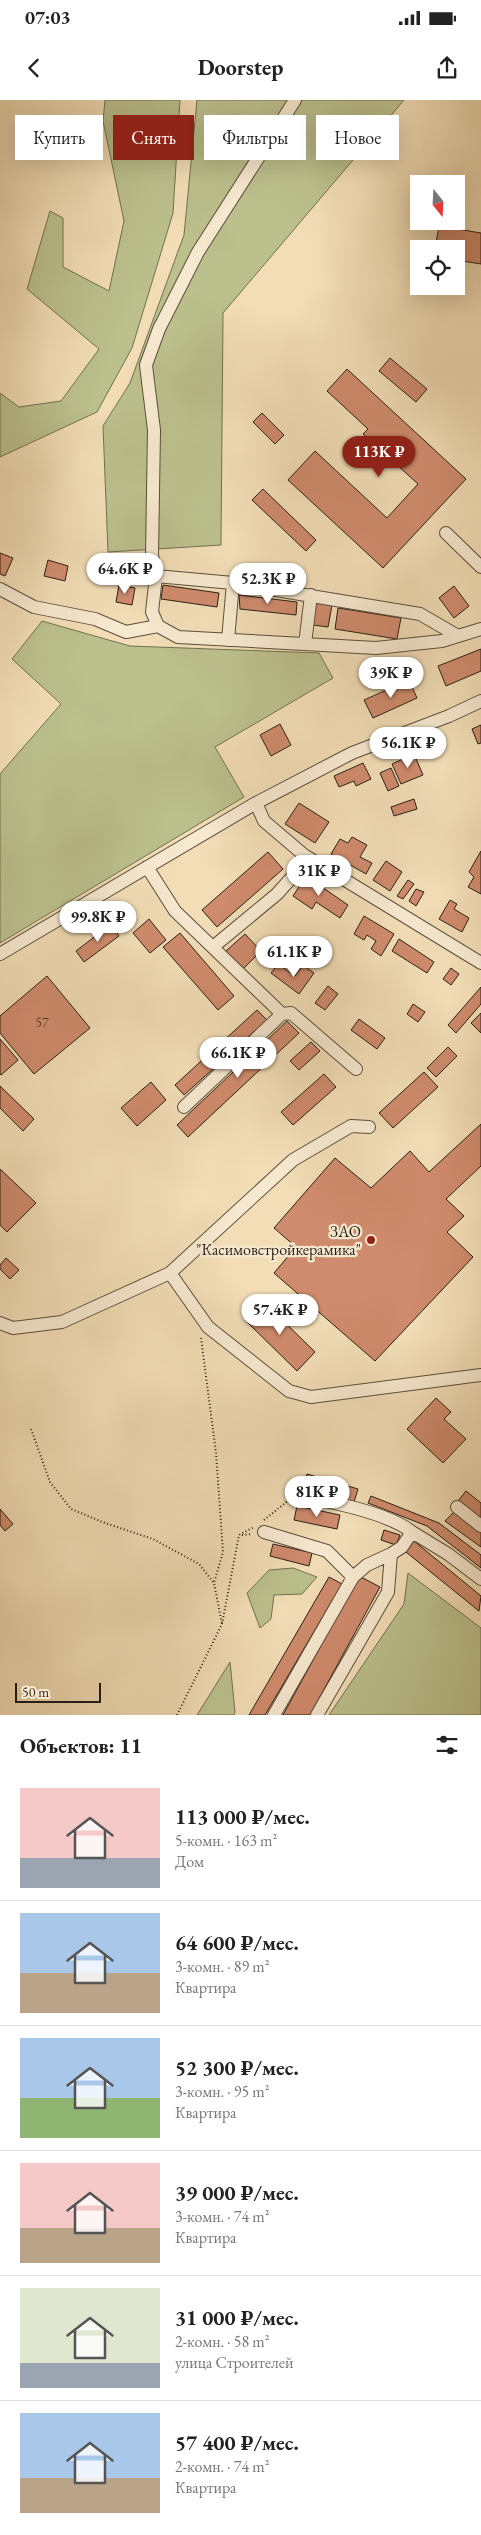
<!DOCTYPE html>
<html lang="ru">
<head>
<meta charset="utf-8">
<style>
	:root { --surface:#fff; --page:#f6f6f6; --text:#222; --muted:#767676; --line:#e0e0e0; --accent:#8f2418 }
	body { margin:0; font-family:"EB Garamond",serif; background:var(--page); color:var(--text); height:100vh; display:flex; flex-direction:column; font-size:19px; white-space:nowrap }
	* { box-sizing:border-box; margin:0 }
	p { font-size:16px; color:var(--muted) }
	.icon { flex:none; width:28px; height:28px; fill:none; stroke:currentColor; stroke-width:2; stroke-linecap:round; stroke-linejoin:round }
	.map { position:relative; height:1615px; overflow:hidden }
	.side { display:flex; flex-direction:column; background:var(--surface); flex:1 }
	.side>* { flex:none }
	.guide { position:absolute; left:15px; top:15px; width:451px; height:45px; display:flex; gap:10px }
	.needle { width:32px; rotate:162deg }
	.tools { position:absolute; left:410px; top:75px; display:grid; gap:10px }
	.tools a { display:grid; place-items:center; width:55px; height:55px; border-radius:0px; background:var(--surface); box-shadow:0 5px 20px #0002; font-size:25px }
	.scale { position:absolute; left:15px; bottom:12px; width:86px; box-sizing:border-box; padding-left:5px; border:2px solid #291f15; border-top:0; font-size:14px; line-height:18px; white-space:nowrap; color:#291f15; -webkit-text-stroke:4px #f7e9d0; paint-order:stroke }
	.price { position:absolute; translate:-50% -42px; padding:0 11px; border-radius:18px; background:#fff; color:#222; font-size:16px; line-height:32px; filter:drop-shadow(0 1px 2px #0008) }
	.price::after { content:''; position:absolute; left:50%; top:30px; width:15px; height:11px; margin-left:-8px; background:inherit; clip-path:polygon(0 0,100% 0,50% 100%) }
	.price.current { background:var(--accent); color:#fff }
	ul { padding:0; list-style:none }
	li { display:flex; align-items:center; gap:15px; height:125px; padding:0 20px }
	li+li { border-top:1px solid var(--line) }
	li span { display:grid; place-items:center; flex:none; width:140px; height:100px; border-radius:0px; color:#555 }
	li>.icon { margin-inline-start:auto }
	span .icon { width:60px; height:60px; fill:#fffc; stroke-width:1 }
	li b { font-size:21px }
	h2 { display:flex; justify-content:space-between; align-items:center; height:60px; padding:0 20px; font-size:21px }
	.chip { padding:0 18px; border-radius:0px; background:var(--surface); box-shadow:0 5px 20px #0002; font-size:18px; line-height:45px }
	.chip.current { background:var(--accent); color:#fff }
	.status { display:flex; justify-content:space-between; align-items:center; height:35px; padding:0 25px; background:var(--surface); direction:ltr }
	.status svg { height:14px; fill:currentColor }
	header { display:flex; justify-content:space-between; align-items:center; height:65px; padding:0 20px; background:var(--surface); font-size:22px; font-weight:700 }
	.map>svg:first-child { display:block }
	.green { fill:#bbc08d; stroke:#727051 }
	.building { fill:#cf8b6d; stroke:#291f15 }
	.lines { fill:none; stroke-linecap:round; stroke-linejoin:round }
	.minor-casing { stroke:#5b4e3d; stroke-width:14 }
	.path { stroke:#291f15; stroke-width:2; stroke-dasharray:1 2.5; stroke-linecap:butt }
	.minor { stroke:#f7e9d0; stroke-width:12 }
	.poi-dot { fill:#8f2418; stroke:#f7e9d0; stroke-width:2 }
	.labels { text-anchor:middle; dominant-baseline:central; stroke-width:4.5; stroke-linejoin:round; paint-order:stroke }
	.number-label { font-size:14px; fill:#523a2b }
	.poi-label { font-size:16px; fill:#291f15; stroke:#f7e9d0; text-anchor:end }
</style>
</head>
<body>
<div class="status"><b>07:03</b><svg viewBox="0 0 49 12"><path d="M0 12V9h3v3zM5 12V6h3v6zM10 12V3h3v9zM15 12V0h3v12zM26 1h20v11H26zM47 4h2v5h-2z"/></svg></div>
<header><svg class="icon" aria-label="back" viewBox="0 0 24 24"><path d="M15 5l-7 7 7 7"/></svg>Doorstep<svg class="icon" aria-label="share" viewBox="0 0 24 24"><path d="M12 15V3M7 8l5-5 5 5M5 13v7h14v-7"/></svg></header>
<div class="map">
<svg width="481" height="1615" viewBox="0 0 481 1615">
	<rect width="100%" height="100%" fill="#f2ddb6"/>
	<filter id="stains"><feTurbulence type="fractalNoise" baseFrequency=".004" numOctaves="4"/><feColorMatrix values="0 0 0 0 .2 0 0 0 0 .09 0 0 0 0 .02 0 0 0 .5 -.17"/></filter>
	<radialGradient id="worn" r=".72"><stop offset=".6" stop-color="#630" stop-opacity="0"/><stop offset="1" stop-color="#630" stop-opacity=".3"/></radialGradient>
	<!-- green -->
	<path class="green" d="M105,0h75l-7,113 -41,135 -35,64 -97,45v-64l19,14 42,-6 38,-52 -72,-60 23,-78 13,7v49l46,24 15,-70 -21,-100z
		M197,0h207l-181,213 -2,232 -113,7 -5,-126 27,-43 54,-148z
		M42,521l88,25 189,7 14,25 -118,69 29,50 -244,146v-169l61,-70 -49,-45z
		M293,1468l24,9 -15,17 -28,1 -3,24 -11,9 -13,-35 22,-23z
		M408,1473l73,55v87h-152l75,-111z
		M230,1562l5,50 -1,3h-37z"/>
	<!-- building -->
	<path class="building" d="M439,126l42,7v31l-25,-4v-11h-21z
		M390,258l37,31 -11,13 -37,-31z
		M347,269l119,110 -83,89 -95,-88 27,-29 72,67 31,-34 -55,-50 5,-5 -41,-38z
		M262,313l22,22 -9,9 -22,-22z
		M263,389l53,51 -10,11 -54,-51z
		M0,453l13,5 -8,18 -5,-2z
		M48,460l20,6 -3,15 -21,-5z
		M119,485l16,3 -3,17 -16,-3z
		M163,485l56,8 -2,14 -56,-8z
		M454,486l15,20 -15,12 -15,-20z
		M239,495l58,7 -1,13 -56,-6z
		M316,502l16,3 -4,22 -15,-2z
		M338,508l63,10 -4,21 -62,-10z
		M481,549v22l-35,15 -8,-20z
		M409,580l8,18 -44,20 -9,-18z
		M280,624l11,21 -20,11 -11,-21z
		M481,625v18l-3,1 -6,-15z
		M414,654l9,21 -22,9 -9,-20z
		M363,663l8,16 -15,7 -2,-5 -15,6 -5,-11z
		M391,668l8,18 -11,5 -8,-18z
		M414,699l3,10 -23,7 -3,-9z
		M299,703l30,19 -14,21 -30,-19z
		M352,737l15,8 -7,12 12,6 -6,11 -35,-20 9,-15 8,4z
		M481,751v43l-13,-7 6,-10 -5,-5z
		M268,752l15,17 -66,58 -15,-17z
		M386,761l16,11 -12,19 -17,-11z
		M306,776l42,29 -8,13 -24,-16 -4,7 -19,-13z
		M408,780l6,4 -11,15 -6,-3z
		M416,789l8,3 -8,14 -7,-5z
		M450,800l7,4 -3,5 15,9 -7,14 -23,-13z
		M364,816l30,18 -13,22 -10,-7 5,-8 -9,-6 -3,5 -10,-6z
		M149,819l17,21 -16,13 -17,-20z
		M111,824l8,12 -35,26 -8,-11z
		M180,833l54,63 -16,14 -55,-63z
		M245,834l16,17 -18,18 -17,-18z
		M399,839l35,23 -7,11 -35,-22z
		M278,864l17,12 8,-11 11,8 -15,21 -28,-21z
		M451,868l8,6 -8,11 -8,-6z
		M47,876l43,52 -56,46 -34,-41v-17z
		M328,886l10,8 -13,16 -10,-7z
		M481,887v17l-25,29 -8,-8z
		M413,904l12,8 -7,10 -11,-8z
		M257,910l10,10 -83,75 -9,-10z
		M481,913v20l-10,-10z
		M359,919l26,19 -8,11 -26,-19z
		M287,921l12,12 -111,104 -11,-12z
		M0,939l18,21 -17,15 -1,-1z
		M311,942l9,9 -21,19 -9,-9z
		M448,947l9,9 -21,21 -9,-9z
		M424,972l14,15 -45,41 -14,-15z
		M324,974l12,13 -43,38 -12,-13z
		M151,982l15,18 -29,26 -16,-18z
		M0,986l34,33 -11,12 -23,-23z
		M481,1024v42l-35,33 18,17 -17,16 26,25 -98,104 -101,-88 22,-26 -22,-19 61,-70 36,30 39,-37 19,21z
		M0,1069l36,34 -29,29 -7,-7z
		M6,1158l13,12 -9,9 -10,-10v-4z
		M263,1201l52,51 -18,19 -52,-51z
		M436,1298l15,14 -7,7 22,20 -23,24 -36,-34z
		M307,1374l51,15 -4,13 -51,-15z
		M466,1391l15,12v16l-23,-18z
		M371,1396l68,27 42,32v13l-54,-42 -59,-23z
		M297,1406l43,9 -3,14 -43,-9z
		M0,1409l13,15 -8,7 -5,-6z
		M454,1412l27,19v16l-36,-26z
		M384,1430l16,5 -4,10 -15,-5z
		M414,1441l67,55 -2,15 -73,-59z
		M273,1444l39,9 -3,13 -39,-10z
		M359,1476l21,11 -70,128h-27z
		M329,1477l13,7 -77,131h-16z"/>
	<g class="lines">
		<defs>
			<path id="minor" d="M295,0l-97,152 -39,77 -13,36 8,65 -2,125 4,21 -4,36 6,14 20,11 198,11 66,-7 39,-12
				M446,433l35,34
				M156,476l77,7 187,31 38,22
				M0,489l34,18 61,12 31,13 32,-6
				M228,540l5,-57
				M305,544l6,-49
				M256,703l8,18 40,34 177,108
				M147,767l28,44 107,103 -98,93
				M213,847l64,-53 32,-36
				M0,854l256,-151 96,-50 97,-37 32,-15
				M282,914l9,-1 65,56
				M170,1173l38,54 81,64 22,6 170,-22
				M0,1223l13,5 49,-6 108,-49 123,-113 58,-34 18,1
				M301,1396c31,6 87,17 111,36l-10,15 -11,7
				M457,1407l24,19
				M264,1432l63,19 26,26
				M412,1432l36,22 33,25
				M274,1615l79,-138 14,-12 24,-11 -3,38 -71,123"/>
		</defs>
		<!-- minor casing -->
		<use href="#minor" class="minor-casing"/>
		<!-- path -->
		<path class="path" d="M201,1238l15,115 7,99 -9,31 8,41
			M31,1329l19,53 21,27 34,14 48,16 46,25 15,19
			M264,1420l25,-20
			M242,1435l10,-1
			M177,1615l45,-91 17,-89 15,-8"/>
		<!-- minor -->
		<use href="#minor" class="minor"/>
	</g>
	<!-- markers -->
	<circle class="poi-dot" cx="371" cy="1140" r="5"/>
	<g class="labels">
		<!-- number labels -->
		<g class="number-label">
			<text x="42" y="922">57</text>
		</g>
		<!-- poi labels -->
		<g class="poi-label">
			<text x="361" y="1131">ЗАО<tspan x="361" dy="18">"Касимовстройкерамика"</tspan></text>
		</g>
	</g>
	<rect width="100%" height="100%" filter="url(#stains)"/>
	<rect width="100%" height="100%" fill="url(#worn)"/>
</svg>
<div class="tools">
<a><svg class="needle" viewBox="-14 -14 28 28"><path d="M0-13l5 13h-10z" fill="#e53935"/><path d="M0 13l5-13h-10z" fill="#767676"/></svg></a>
<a><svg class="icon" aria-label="locate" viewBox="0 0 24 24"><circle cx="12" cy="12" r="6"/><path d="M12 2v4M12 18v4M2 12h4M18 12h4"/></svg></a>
</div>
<div class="scale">50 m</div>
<b class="price current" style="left:379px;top:378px">113K ₽</b>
<b class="price" style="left:125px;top:495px">64.6K ₽</b>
<b class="price" style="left:268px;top:505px">52.3K ₽</b>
<b class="price" style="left:391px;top:599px">39K ₽</b>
<b class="price" style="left:408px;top:669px">56.1K ₽</b>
<b class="price" style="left:319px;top:797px">31K ₽</b>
<b class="price" style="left:98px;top:843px">99.8K ₽</b>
<b class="price" style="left:294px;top:878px">61.1K ₽</b>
<b class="price" style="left:238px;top:979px">66.1K ₽</b>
<b class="price" style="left:280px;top:1236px">57.4K ₽</b>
<b class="price" style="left:317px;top:1418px">81K ₽</b>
<div class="guide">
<a class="chip">Купить</a>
<a class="chip current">Снять</a>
<a class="chip">Фильтры</a>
<a class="chip">Новое</a>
</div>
</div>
<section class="side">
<h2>Объектов: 11<svg class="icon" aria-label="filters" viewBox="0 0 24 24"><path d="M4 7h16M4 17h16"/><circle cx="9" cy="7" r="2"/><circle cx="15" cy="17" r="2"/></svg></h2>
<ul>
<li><span style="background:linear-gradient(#f6c9c9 70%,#9aa5b1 0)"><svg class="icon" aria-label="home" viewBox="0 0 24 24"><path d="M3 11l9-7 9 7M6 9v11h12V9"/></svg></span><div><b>113 000 ₽/мес.</b><p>5-комн. · 163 m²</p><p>Дом</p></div></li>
<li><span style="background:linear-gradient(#a9c7e8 60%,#b9a48a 0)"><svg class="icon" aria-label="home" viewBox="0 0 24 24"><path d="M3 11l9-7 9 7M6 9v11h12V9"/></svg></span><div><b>64 600 ₽/мес.</b><p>3-комн. · 89 m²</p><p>Квартира</p></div></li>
<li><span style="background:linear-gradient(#a9c7e8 60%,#8fb573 0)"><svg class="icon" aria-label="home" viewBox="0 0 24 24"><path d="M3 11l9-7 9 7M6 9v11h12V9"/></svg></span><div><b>52 300 ₽/мес.</b><p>3-комн. · 95 m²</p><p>Квартира</p></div></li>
<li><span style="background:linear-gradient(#f6c9c9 65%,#b9a48a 0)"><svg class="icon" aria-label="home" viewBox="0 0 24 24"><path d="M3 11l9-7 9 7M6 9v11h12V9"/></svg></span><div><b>39 000 ₽/мес.</b><p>3-комн. · 74 m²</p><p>Квартира</p></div></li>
<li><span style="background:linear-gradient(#dfe7d0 75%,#9aa5b1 0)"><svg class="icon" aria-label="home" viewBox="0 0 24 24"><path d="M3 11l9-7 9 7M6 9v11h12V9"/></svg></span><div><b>31 000 ₽/мес.</b><p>2-комн. · 58 m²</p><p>улица Строителей</p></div></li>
<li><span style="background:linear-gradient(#a9c7e8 65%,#b9a48a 0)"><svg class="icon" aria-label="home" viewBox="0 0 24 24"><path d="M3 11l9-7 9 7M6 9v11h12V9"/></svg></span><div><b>57 400 ₽/мес.</b><p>2-комн. · 74 m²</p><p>Квартира</p></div></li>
</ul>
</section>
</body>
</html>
